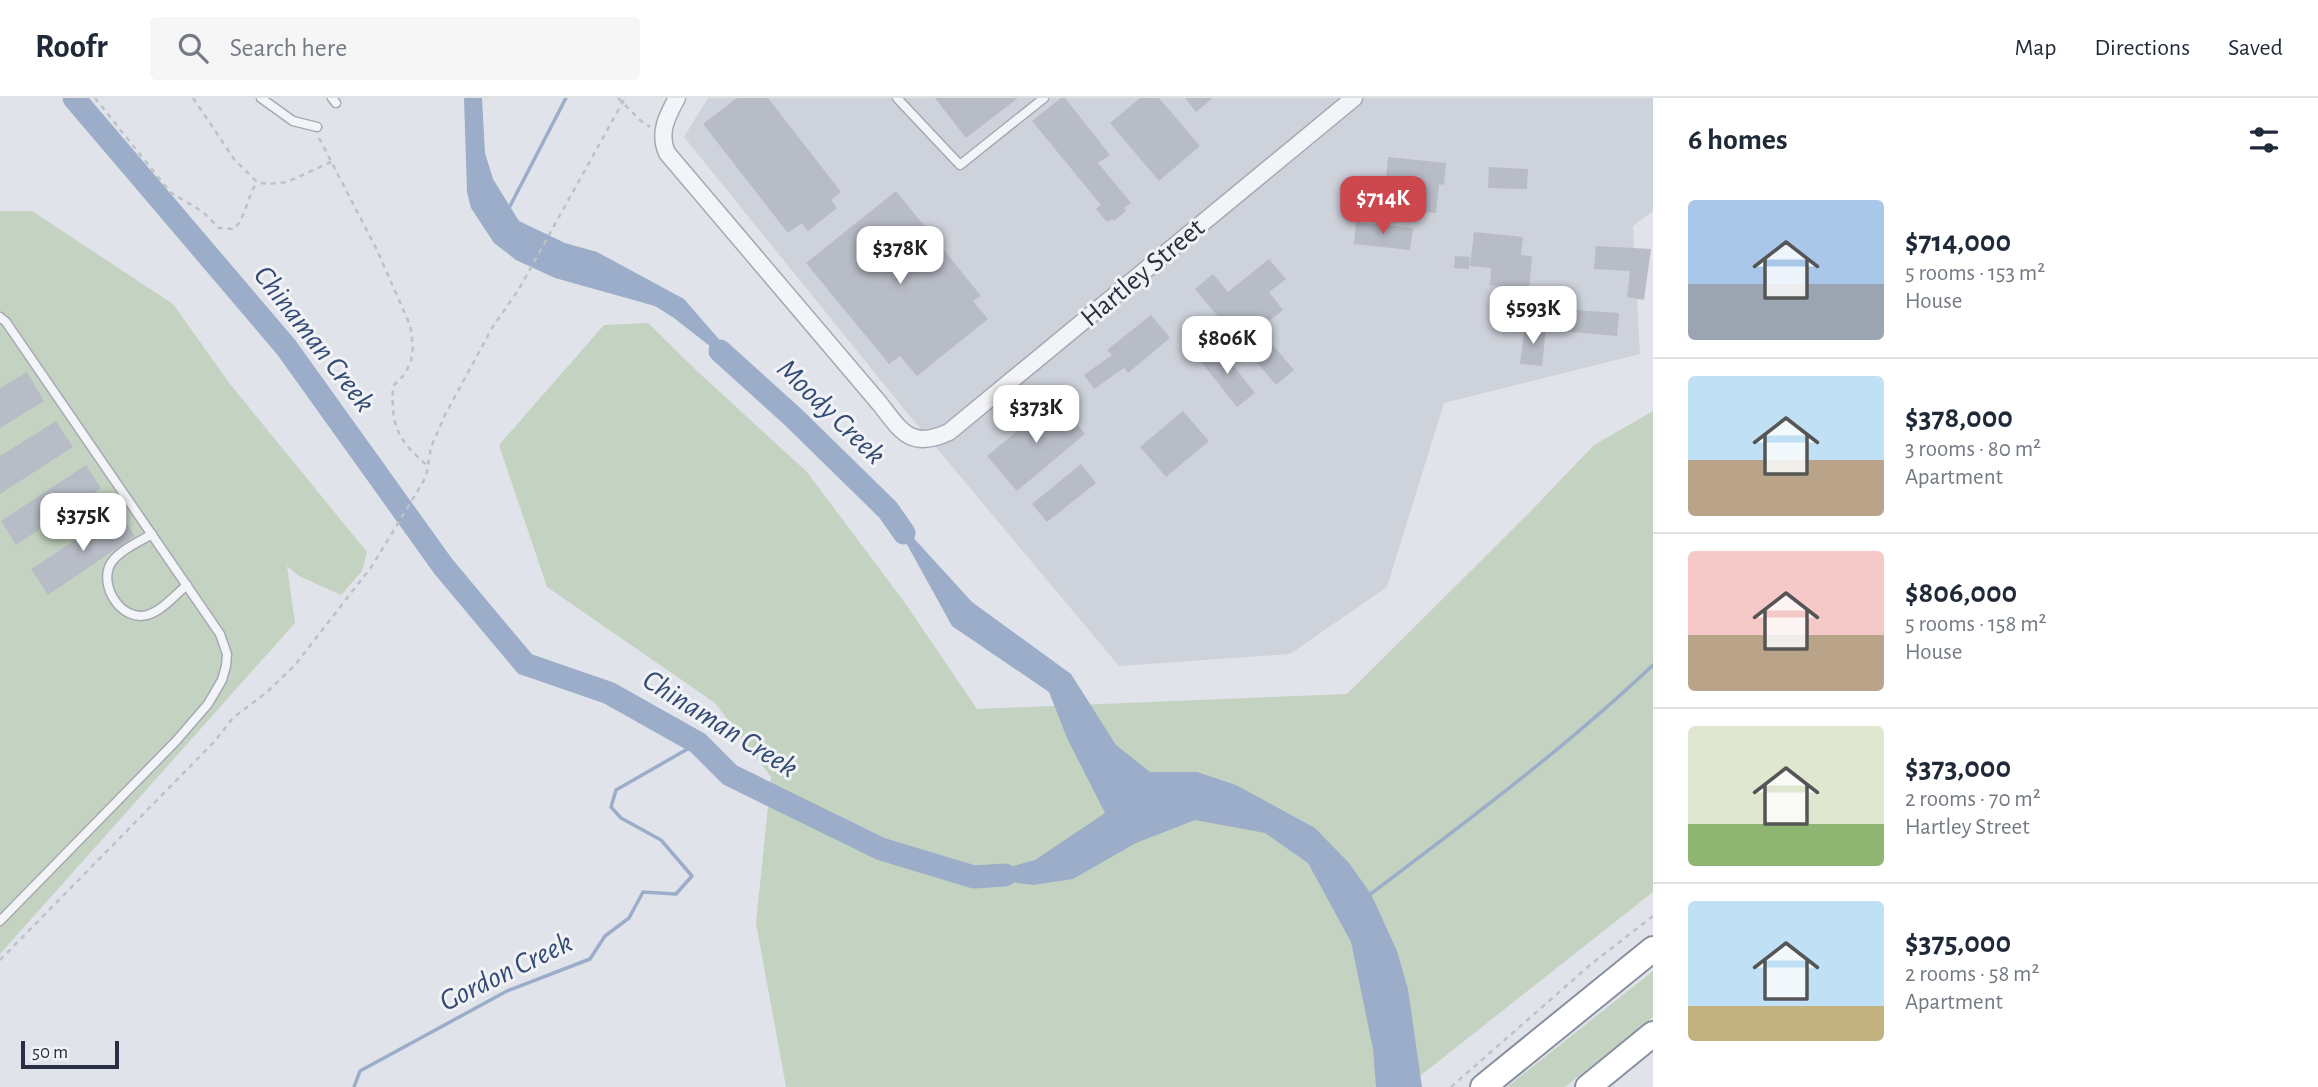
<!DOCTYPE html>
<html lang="en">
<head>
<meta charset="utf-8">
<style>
	:root { --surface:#fff; --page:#f6f6f7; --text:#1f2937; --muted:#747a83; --line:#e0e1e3; --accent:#cd474f }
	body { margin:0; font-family:"Alegreya Sans",sans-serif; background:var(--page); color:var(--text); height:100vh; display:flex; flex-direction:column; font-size:26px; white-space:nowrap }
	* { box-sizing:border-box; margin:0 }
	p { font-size:23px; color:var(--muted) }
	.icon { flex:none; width:38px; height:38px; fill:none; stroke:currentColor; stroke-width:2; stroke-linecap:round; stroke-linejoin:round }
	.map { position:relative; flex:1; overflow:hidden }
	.drawer { display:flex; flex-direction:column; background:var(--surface); width:665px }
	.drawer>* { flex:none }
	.scale { position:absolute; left:21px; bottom:18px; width:98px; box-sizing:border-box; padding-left:7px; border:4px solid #292f40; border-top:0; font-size:19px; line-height:24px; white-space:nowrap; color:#292f40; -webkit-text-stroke:5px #f0f2f6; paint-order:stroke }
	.price { position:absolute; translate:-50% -60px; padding:0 16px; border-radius:14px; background:#fff; color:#222; font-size:23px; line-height:46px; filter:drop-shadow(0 2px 4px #0008) }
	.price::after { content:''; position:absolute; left:50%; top:42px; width:21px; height:16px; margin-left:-10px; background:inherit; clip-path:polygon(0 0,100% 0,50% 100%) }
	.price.selected { background:var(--accent); color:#fff }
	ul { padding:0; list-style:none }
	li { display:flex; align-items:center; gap:21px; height:175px; padding:0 35px }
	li+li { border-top:2px solid var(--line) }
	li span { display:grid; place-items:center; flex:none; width:196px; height:140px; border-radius:7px; color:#555 }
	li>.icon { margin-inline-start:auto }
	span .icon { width:84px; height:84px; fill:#fffc; stroke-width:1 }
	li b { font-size:30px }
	h2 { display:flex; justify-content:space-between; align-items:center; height:84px; padding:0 35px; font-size:30px }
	header { display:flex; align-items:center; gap:42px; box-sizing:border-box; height:98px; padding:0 35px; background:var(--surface); border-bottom:2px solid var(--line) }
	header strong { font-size:33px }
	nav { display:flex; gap:38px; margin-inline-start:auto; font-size:24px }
	.search { width:490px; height:63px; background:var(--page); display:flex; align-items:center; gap:18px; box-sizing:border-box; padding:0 24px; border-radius:7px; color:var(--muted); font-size:26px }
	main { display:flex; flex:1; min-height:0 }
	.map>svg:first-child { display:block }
	.built { fill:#ced2db }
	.green { fill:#c4d3c1 }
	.water { fill:#9cadc9 }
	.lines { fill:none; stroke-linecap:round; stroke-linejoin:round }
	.stream { stroke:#9cadc9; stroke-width:3.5 }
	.river { stroke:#9cadc9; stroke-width:23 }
	.building { fill:#b8bcc6 }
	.service-casing { stroke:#a5a9b3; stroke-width:11 }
	.minor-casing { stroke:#a5a9b3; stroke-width:19 }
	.trunk-casing { stroke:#888fa0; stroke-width:28 }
	.path { stroke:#bec1c7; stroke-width:2.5; stroke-dasharray:5 5; stroke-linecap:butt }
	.service { stroke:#f3f4f7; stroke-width:8 }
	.minor { stroke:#f3f4f7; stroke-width:16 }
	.trunk { stroke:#fff; stroke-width:24 }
	.labels { text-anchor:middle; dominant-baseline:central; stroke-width:6; stroke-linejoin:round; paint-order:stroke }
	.street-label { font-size:28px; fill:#292f40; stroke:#f0f2f6 }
	.water-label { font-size:30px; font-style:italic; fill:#334a74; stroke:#f0f2f6 }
</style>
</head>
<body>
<header>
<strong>Roofr</strong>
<div class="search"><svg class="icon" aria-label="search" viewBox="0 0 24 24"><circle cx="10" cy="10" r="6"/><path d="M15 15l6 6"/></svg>Search here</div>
<nav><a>Map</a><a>Directions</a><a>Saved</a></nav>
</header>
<main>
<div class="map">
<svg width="1653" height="989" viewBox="0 0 1653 989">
	<rect width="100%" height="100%" fill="#e0e3e9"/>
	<!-- built -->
	<path class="built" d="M708,0h945v113l-20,15 7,128 -196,49 -57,184 -97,67 -171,12 -211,-252 -224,-277z"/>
	<!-- green -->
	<path class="green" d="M0,113h32l141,93 57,80 137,168 -5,19 -21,24 -42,-19 -12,-10 8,57 -295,331z
		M648,225l48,47 111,102 98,131 72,106 370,-15 181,-180 66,-69 59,-34v481l-247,195h-620l-30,-164 15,-146 -56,-74 -168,-116 -48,-142 105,-120z
		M1653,873v46l-88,70h-58z"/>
	<!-- water -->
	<path class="water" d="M464,0h18l3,55 8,26 26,42 46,22 32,9 87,47 53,61 6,12 -69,-54 -19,-12 -100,-28 -39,-18 -22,-17 -23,-35 -4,-16z
		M888,412l84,92 99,72 45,71 34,27h47l39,13 79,43 34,35 22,31 26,57 11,38 14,98h-46l-3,-38 -22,-107 -43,-79 -43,-30 -70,-13 -59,23 -63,36 -40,6 -59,-8 61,-17 70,-47 -38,-75 -18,-46 -97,-66z"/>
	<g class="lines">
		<!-- stream -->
		<path class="stream" d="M509,110l57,-110
			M1368,798c98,-74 196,-147 285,-231
			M354,989l6,-16 147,-80 83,-32 15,-23 24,-18 14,-26 33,2 16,-18 -31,-36 -40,-22 -10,-11 5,-17 82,-47"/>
		<!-- river -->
		<path class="river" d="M74,0l212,249 157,219 82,98 84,29 89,50 32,32 151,74 93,28 31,-2
			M720,253l73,66 95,93 16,23"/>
	</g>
	<!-- building -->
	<path class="building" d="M737,0h31l73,94 -10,8 6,8 -29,23 -6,-8 -14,10 -85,-109z
		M935,0h83l-52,40z
		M1061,0h4l45,57 -12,8 33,40 -7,5 2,3 -12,10 -2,-2 -5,3 -11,-13 5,-4 -69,-84z
		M1140,0h19l41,48 -41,35 -49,-58z
		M1185,0h28l-17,14z
		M1388,59l58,6 -2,22 -5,-1 -3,29 -18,-2 3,-29 -35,-4z
		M1489,69l39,2 -1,20 -39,-1z
		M896,93l85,105 -8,5 15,18 -71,57 -17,-20 -11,8 -83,-101z
		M1356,124l57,6 -3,22 -56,-6z
		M1474,134l49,5 -2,18 11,1 -3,33 -39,-4 1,-17 -21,-2z
		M1596,148l55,3 -7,51 -17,-3 3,-26 -36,-2z
		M1455,158l15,1 -1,12 -15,-1z
		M1269,161l17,20 -17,13 14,18 -24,19 35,41 -18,15 -81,-96 18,-15 15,18z
		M1562,211l57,4 -2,23 -57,-5z
		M1151,217l19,23 -42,35 -4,-5 -30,21 -10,-14 28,-20 -5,-5z
		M1525,227l21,2 -4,39 -22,-2z
		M1217,247l38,48 -18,14 -38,-48z
		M27,274l17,29 -44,27v-40z
		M1056,301l29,35 -68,57 -30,-35z
		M1183,313l26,30 -43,36 -26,-30z
		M56,323l17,26 -73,47v-38z
		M1081,366l15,19 -49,39 -15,-18z
		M86,367l15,23 -85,57 -15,-24z
		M119,414l16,24 -87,59 -17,-26z"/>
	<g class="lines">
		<defs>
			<path id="service" d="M261,0l32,23 24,6
				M332,0l4,5
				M897,0l63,67 84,-67
				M0,219l6,5 214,312 7,20 -1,12 -4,14 -14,24 -32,37 -176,180
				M152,436c-13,8 -32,16 -41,29 -13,22 10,59 36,52 15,-4 28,-20 40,-30"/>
			<path id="minor" d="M677,0c-10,18 -19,35 -10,55l213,251c21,27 31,46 69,28l405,-334"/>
			<path id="trunk" d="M1483,989l170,-138
				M1588,989l65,-53"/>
		</defs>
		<!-- service casing -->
		<use href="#service" class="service-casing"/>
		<!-- minor casing -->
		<use href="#minor" class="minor-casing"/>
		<!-- trunk casing -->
		<use href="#trunk" class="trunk-casing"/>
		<!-- path -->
		<path class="path" d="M95,0l75,94 33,20 16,16 15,1c12,-12 13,-32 23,-47
			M193,0l41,61 23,23 10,2 20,-2 44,-20
			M618,0l23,23 9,6
			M319,40l58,112 33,75 3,21 -2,15 -6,13 -12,12c-2,40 4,54 35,80
			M0,862l214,-218 19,-24 35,-27 27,-26 77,-99 54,-89 5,-30 14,-32 47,-87 27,-39 106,-191
			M1451,989l139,-122 63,-49"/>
		<!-- service -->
		<use href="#service" class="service"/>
		<!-- minor -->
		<use href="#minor" class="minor"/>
		<!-- trunk -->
		<use href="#trunk" class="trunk"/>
	</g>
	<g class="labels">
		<!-- street labels -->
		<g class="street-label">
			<text transform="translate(1143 175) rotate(-40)">Hartley Street</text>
		</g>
		<!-- water labels -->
		<g class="water-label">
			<text transform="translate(314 241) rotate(52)">Chinaman Creek</text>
			<text transform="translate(831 314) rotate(44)">Moody Creek</text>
			<text transform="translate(720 626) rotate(32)">Chinaman Creek</text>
			<text transform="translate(506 874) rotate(-26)">Gordon Creek</text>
		</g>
	</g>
</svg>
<div class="scale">50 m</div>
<b class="price selected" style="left:1383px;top:138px">$714K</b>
<b class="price" style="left:900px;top:188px">$378K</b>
<b class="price" style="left:1533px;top:248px">$593K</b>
<b class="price" style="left:1227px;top:278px">$806K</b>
<b class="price" style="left:1036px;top:347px">$373K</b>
<b class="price" style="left:83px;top:455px">$375K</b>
</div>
<section class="drawer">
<h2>6 homes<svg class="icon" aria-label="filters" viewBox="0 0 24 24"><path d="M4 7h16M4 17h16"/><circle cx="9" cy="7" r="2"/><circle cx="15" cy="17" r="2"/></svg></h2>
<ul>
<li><span style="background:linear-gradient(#a9c7e8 60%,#9aa5b1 0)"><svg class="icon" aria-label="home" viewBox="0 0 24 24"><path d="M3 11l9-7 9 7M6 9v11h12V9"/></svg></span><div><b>$714,000</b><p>5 rooms · 153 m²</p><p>House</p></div></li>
<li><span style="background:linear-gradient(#bfe0f5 60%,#b9a48a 0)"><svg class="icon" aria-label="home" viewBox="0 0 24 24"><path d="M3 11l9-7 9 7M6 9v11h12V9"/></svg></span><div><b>$378,000</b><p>3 rooms · 80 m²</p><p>Apartment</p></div></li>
<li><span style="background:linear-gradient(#f6c9c9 60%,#b9a48a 0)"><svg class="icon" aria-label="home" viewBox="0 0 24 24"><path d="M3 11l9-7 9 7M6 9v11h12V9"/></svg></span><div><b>$806,000</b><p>5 rooms · 158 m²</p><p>House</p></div></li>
<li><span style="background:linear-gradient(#dfe7d0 70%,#8fb573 0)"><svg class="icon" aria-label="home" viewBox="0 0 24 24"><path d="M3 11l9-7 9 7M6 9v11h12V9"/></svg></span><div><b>$373,000</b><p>2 rooms · 70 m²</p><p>Hartley Street</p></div></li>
<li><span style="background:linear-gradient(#bfe0f5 75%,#c2b280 0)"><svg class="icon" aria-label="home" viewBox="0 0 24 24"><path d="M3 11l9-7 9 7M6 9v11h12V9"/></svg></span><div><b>$375,000</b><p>2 rooms · 58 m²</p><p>Apartment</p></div></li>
</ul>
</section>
</main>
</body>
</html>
